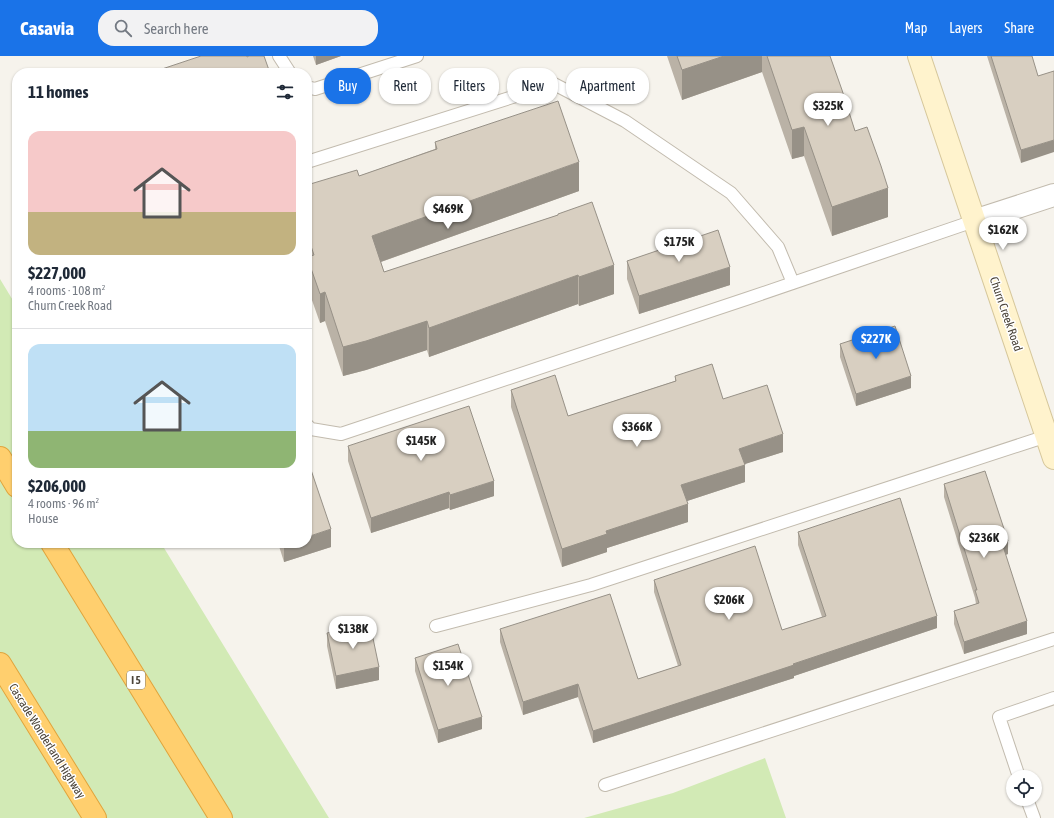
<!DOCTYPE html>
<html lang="en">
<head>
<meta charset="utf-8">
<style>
	:root { --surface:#fff; --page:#f2f2f3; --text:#1f2937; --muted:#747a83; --line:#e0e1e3; --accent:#1a73e8 }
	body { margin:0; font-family:"Asap Condensed",sans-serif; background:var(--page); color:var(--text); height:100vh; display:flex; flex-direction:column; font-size:15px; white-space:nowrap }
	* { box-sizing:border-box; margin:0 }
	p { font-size:13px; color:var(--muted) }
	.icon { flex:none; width:22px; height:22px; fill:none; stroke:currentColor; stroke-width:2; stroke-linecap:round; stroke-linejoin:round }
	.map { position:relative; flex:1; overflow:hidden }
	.drawer { position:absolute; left:12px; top:12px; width:300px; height:480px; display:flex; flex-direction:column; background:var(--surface); border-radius:16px; box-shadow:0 1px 3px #0004 }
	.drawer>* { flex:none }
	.hud { position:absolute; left:324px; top:12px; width:380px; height:36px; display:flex; gap:8px }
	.buttons { position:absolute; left:1006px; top:714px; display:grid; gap:8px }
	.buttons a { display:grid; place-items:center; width:36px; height:36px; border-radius:50%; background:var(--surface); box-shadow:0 1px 3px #0004; font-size:20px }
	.price { position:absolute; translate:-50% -34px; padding:0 9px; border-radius:14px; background:#fff; color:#222; font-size:13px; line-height:26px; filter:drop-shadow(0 1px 2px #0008) }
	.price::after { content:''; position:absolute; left:50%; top:24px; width:12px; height:9px; margin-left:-6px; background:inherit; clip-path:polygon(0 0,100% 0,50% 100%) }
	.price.current { background:var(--accent); color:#fff }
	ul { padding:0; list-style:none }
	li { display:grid; align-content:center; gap:8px; height:212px; padding:0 16px }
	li+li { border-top:1px solid var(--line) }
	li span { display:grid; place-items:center; height:124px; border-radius:12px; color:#555 }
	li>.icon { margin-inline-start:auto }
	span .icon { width:72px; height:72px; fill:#fffc; stroke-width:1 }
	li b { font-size:17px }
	h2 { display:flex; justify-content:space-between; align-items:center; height:48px; padding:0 16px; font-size:17px }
	.pill { padding:0 14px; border-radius:16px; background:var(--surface); box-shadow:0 1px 3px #0004; font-size:14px; line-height:36px }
	.pill.current { background:var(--accent); color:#fff }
	header { display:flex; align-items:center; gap:24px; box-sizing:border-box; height:56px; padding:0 20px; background:var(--accent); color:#fff }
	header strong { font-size:19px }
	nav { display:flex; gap:22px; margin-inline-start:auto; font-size:14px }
	.search { width:280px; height:36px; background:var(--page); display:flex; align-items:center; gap:10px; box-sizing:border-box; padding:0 14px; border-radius:16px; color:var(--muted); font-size:15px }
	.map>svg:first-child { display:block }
	.green { fill:#d2eab5 }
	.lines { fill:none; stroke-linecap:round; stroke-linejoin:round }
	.lane-casing { stroke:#c2bbae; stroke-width:14 }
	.street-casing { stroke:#c2bbae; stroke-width:24 }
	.secondary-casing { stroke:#d6c79b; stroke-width:24 }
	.highway-casing { stroke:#e0a43c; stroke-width:24 }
	.lane { stroke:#fff; stroke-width:12 }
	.street { stroke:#fff; stroke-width:22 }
	.secondary { stroke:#fff3cd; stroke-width:22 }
	.highway { stroke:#ffcf6e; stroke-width:22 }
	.wall { fill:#bab2a6 }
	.shaded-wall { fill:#979187 }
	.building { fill:#d8cfc1; stroke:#979187 }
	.labels { text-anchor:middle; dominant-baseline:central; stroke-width:3; stroke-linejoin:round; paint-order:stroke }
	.shield { fill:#fff; stroke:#817c74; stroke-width:1 }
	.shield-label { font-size:11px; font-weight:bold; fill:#4b4439 }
	.street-label { font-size:12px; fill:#4b4439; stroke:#fff }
</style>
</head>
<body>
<header>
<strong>Casavia</strong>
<div class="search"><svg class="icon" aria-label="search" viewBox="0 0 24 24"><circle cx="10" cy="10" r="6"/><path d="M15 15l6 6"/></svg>Search here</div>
<nav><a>Map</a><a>Layers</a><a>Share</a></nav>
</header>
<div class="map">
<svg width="1054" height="762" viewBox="0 0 1054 762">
	<rect width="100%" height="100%" fill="#f6f3ec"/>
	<!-- green -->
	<path class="green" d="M0,223l17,28v236h144l168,275h-329z
		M765,702l21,60h-202l89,-25z"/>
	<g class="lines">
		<defs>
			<path id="lane" d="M279,0l11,17
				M307,31l8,2 102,-33
				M307,106l247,-78 71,37 106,72 47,54 15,36
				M307,369l4,4 30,5 405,-135 228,-78
				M436,570l155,-41 456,-149
				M1019,721l-20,-60 55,-19
				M605,729l449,-146
				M1027,743l7,19"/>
			<path id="street" d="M974,165l80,-26"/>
			<path id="secondary" d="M919,0l135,402"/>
			<path id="highway" d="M0,402l17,28
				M52,487l169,275
				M0,608l95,154"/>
		</defs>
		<!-- lane casing -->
		<use href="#lane" class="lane-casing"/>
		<!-- street casing -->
		<use href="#street" class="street-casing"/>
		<!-- secondary casing -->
		<use href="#secondary" class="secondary-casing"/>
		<!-- highway casing -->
		<use href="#highway" class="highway-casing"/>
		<!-- lane -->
		<use href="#lane" class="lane"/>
		<!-- street -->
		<use href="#street" class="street"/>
		<!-- secondary -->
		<use href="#secondary" class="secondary"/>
		<!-- highway -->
		<use href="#highway" class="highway"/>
	</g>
	<!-- wall -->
	<path class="wall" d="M313,0h28l-25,9z
		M667,0h163l25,75 33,86 -56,19 -28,-80 -12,3 -30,-87 -80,28z
		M987,0h45l-11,107z
		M435,86l144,49 -198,71 3,10 174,-57v-1l56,80 -35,12 -1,-2 -149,53 -2,-7 -61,20 -23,6 -18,-55 -5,2 -13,-37v-101l52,-9 76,-27z
		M627,205l103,24 -91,29 -12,-35z
		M840,288l71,44 -55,18 -16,-49z
		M675,320l48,23 60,53 -39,12 1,18 -58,19 1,21 -81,26v4l-45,15 -51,-160v-17l57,26 107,-35z
		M348,390l146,50 -44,14 -1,-2 -78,25 -23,-72z
		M944,428l64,70 -3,1 22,79 -63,20 -10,-30v-13l22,-7 -1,-6 -31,-101z
		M798,476l139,96 -143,48v2l-201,65 -15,-46 -55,18 -23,-73v-13l138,50 40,-13 -24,-74v-12l128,50 40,-13 -24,-72z
		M278,487h29l24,4 -47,15z
		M327,577l52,47 -43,9 -9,-43z
		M415,602l67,71 -44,14 -23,-72z"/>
	<!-- shaded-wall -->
	<path class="shaded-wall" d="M316,0h25l-25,9z
		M724,0h38v16l-80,28v-30z
		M804,71v29l-12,3v-29z
		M1054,84v12l-33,11v-13z
		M579,106v29l-207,74v-29z
		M888,132v29l-56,19v-29z
		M614,209v29l-35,12v-29z
		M730,211v18l-91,29v-18z
		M578,219v29l-149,53v-29z
		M325,236v29l-5,2v-29z
		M427,265v29l-61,20 -23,6v-29z
		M911,320v12l-55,18v-12z
		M783,378v18l-44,14v-17z
		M745,409v17l-64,21v-18z
		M494,425v15l-44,14v-15z
		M449,436v16l-78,25v-15z
		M688,448v18l-81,26v4l-45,15v-18l44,-18z
		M331,473v18l-47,15v-18l5,-1h18v-6z
		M1008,485v13l-6,2v-13z
		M937,560v12l-143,48v2l-201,65v-12z
		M1027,565v13l-63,20v-12z
		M379,611v13l-43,9v-13z
		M578,628v13l-55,18v-13z
		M482,661v12l-44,14v-13z"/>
	<!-- building -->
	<path class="building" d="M201,0h46v1l2,-1h15l6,17h-120z
		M677,0h47l-42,14z
		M767,0h63l12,34 13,41 12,-4 14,39 7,22 -56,19 -28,-80 -12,3z
		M991,0h41l6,20 16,-5v69l-33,10z
		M558,45l21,61 -207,74 12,36 174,-57v-1l34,-12 22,63 -35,12 -1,-2 -149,53 -2,-7 -61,20 -23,6 -18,-55 -5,2 -13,-37 7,-2 -7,-21v-49l50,-15 2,6 78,-27 -2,-7z
		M718,174l12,37 -91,29 -12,-35z
		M895,270l16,50 -55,18 -16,-50z
		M712,308l11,35 44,-14 16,49 -44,15 6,16 -64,20 7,19 -82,27 1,3 -45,15 -51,-159 44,-15 13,41 108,-35 -1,-5z
		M469,350l25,75 -44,14 -1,-3 -78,26 -23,-72z
		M307,402l24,71 -24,8z
		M985,415l23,70 -6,2 25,78 -63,21 -10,-31 25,-8 -4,-13h2l-33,-106z
		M900,442l37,118 -144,48 1,1 -201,66 -15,-47 -55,18 -23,-73 110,-35 28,85 43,-14 -27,-85 101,-34 27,84 44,-14 -28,-84z
		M370,568l9,43 -43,9 -9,-43z
		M458,588l24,73 -44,13 -23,-72z"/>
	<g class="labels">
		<!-- shield labels -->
		<rect class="shield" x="127" y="615" width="18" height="18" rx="3"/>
		<g class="shield-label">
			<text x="136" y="624">I 5</text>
		</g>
		<!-- street labels -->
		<g class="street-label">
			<text transform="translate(1006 258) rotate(71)">Churn Creek Road</text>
			<text transform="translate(47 685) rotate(58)">Cascade Wonderland Highway</text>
		</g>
	</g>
</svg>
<div class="buttons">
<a><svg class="icon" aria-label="locate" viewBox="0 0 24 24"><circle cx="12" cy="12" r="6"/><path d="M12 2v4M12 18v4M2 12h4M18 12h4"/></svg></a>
</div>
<b class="price" style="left:828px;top:71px">$325K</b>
<b class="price" style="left:448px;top:174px">$469K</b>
<b class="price" style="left:1003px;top:195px">$162K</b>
<b class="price" style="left:679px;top:207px">$175K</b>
<b class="price current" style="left:876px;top:304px">$227K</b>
<b class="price" style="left:637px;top:392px">$366K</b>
<b class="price" style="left:421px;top:406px">$145K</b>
<b class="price" style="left:984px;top:503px">$236K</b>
<b class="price" style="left:729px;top:565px">$206K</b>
<b class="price" style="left:353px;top:594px">$138K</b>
<b class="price" style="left:448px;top:631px">$154K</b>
<div class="hud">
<a class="pill current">Buy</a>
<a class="pill">Rent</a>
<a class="pill">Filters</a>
<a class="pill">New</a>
<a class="pill">Apartment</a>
</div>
<section class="drawer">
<h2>11 homes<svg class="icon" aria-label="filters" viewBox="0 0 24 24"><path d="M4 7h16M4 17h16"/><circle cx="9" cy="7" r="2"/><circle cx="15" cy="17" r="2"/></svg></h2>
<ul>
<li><span style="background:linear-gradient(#f6c9c9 65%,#c2b280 0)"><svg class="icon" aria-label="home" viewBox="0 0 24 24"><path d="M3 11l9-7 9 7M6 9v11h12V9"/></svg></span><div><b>$227,000</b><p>4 rooms · 108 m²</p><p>Churn Creek Road</p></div></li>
<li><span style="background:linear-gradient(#bfe0f5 70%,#8fb573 0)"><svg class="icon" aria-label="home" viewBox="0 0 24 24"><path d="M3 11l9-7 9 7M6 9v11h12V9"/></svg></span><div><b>$206,000</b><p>4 rooms · 96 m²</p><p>House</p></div></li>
</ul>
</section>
</div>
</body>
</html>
